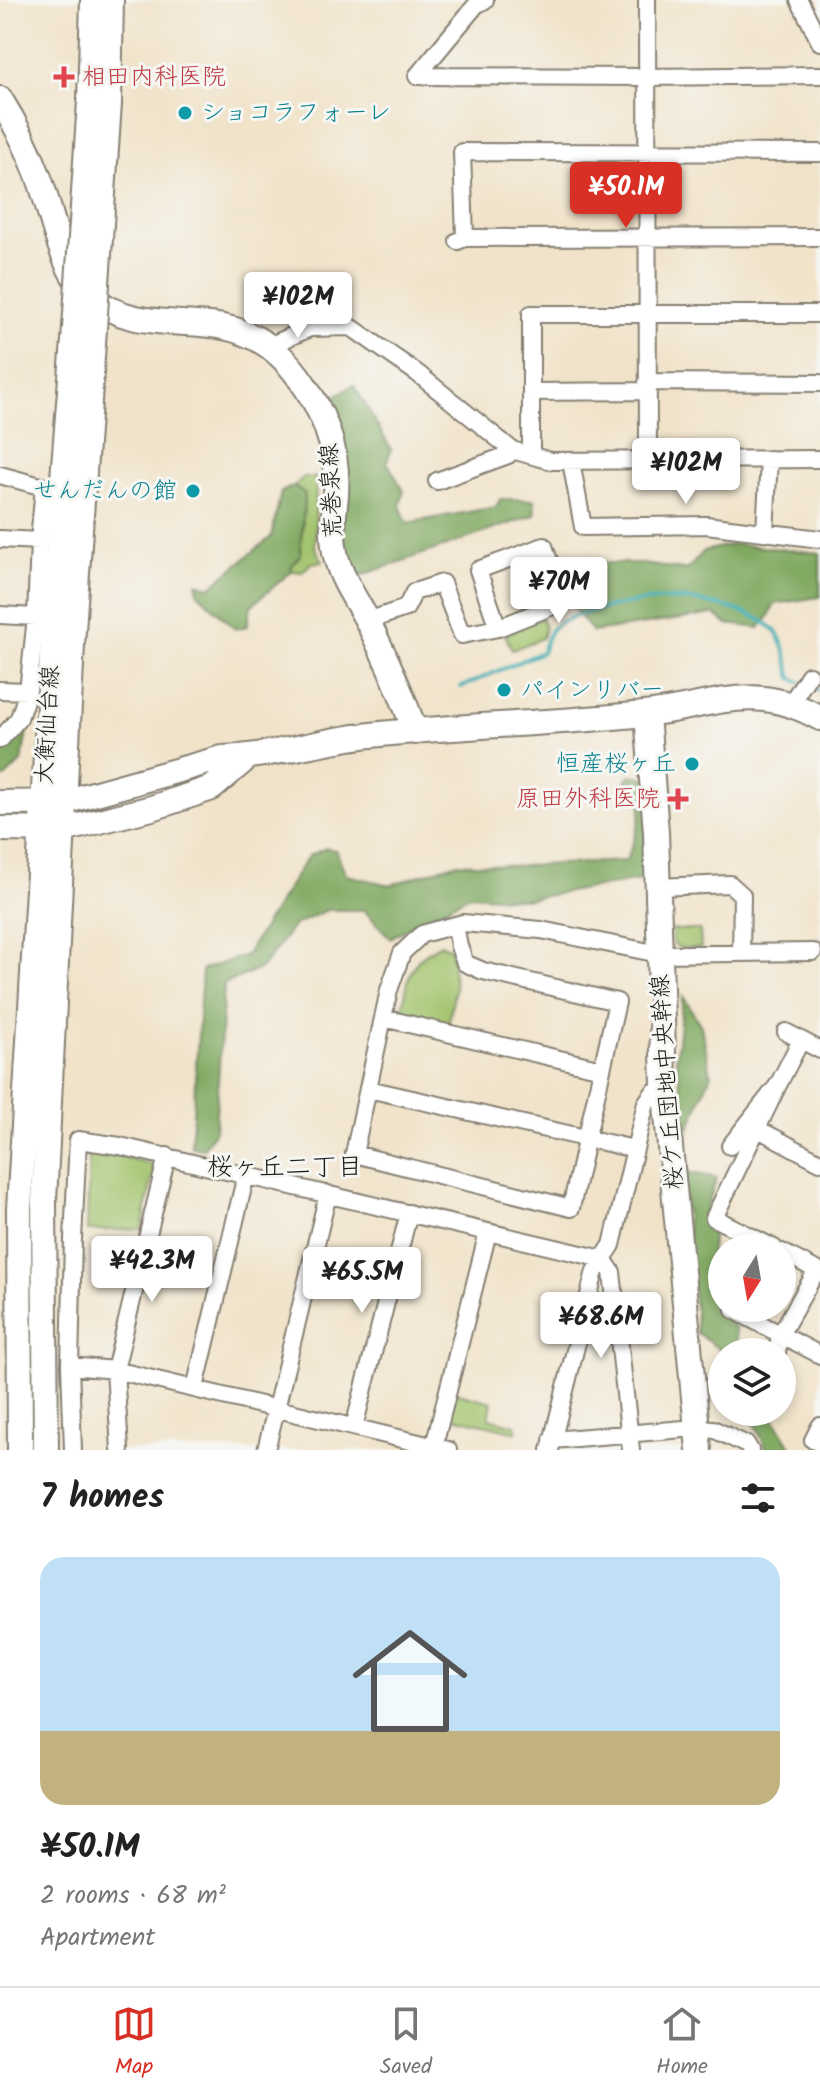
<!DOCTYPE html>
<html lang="en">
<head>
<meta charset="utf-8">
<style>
	:root { --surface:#fff; --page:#f6f6f6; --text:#222; --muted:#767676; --line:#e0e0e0; --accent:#d93025 }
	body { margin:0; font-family:Kalam,"Klee One",sans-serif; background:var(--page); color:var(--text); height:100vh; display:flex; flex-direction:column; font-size:30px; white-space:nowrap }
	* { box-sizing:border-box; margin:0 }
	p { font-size:26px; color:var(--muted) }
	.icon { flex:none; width:44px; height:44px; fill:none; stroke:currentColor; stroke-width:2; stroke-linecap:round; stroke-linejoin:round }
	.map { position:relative; height:1450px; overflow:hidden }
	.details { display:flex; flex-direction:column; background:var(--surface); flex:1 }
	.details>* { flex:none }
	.needle { width:52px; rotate:191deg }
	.controls { position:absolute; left:708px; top:1234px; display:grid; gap:16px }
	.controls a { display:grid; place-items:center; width:88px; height:88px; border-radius:50%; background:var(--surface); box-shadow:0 4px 12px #0003; font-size:40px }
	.price { position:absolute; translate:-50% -68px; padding:0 18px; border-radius:8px; background:#fff; color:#222; font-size:26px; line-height:52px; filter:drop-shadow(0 2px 4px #0008) }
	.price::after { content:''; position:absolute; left:50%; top:48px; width:24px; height:18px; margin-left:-12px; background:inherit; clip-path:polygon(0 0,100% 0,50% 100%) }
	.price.on { background:var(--accent); color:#fff }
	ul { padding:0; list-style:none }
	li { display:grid; align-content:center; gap:16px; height:424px; padding:0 40px }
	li+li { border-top:2px solid var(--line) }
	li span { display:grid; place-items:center; height:248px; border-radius:24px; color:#555 }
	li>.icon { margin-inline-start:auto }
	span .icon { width:144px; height:144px; fill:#fffc; stroke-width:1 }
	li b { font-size:34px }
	h2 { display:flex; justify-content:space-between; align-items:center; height:96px; padding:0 40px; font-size:34px }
	.dock { display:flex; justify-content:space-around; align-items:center; height:112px; border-top:2px solid var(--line); background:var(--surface); font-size:22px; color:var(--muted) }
	.dock a { display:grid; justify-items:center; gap:4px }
	.dock .on { color:var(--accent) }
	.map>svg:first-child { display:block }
	.green { fill:#a1c36c; stroke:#5e7044; stroke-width:2 }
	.forest { fill:#80a960; stroke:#4e623e; stroke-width:2 }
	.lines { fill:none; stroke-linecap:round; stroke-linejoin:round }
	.stream { stroke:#38abb1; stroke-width:4 }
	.street-casing { stroke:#868073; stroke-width:20 }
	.secondary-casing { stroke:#868073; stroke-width:28 }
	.street { stroke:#fff; stroke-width:16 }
	.secondary { stroke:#fff; stroke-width:24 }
	.secondary-bridge-casing { stroke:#868073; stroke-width:28; stroke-linecap:butt }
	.secondary-bridge { stroke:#fff; stroke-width:24 }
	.health-dot { fill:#e0444e; stroke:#f6f6f2; stroke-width:3 }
	.culture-dot { fill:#0f9aa8; stroke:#f6f6f2; stroke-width:3 }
	.labels { text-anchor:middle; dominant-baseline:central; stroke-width:6; stroke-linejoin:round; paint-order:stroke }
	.health-label { font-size:24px; fill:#be3a42; stroke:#f6f6f2; text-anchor:start }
	.culture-label { font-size:24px; fill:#0d838f; stroke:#f6f6f2; text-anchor:start }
	.street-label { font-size:24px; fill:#1c1c1c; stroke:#f6f6f2 }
	.neighbourhood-label { font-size:26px; fill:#1c1c1c; stroke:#f6f6f2 }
</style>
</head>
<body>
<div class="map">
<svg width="820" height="1450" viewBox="0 0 820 1450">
	<rect width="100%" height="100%" fill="#f6f6f2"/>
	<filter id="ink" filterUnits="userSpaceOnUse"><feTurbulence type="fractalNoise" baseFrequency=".0125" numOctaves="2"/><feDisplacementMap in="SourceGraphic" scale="16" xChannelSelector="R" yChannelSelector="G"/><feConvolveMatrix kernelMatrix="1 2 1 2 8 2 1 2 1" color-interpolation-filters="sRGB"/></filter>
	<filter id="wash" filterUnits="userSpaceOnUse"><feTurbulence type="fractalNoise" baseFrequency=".006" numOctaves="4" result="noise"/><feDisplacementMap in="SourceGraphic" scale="32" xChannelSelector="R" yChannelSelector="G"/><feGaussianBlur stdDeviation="1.8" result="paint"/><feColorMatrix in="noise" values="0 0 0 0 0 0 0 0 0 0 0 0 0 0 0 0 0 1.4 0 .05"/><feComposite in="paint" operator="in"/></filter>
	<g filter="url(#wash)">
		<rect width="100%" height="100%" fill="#f1e3ca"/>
		<!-- green -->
		<path class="green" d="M304,477h12l-1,70 8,15 -12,1 -9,9 -10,-1 -1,-4 9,-12 5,-61 -11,-8z
			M542,618l3,10 -3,10 -30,12 -7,-16z
			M672,930h28l1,18h-23l-6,-6z
			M441,944l10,5 4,39 -7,38 -42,-10 -4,-6c8,-36 5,-48 39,-66z
			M89,1152l18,1 48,12 -13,64 -55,2z
			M454,1392l38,10 -3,16 27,7 1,7 -68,-16z"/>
		<!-- forest -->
		<path class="forest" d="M354,385l37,64 -4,13 17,29 -4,15 7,17 89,-16 4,-8 34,1 1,15 -181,63 -15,-41 -12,-137z
			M294,486l11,8 -5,61 -9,12 1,4 -41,35 -4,20 -12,3 -37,-36 -1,-10 13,4 61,-50 10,-45z
			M733,544l87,9v44l-45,7 -7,14 -9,10 -32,-4 -13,-10 -121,18 -23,-29 -5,-30 26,-10h44l52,7 17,-19z
			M25,721l3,3 -6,37 -17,17h-5v-24z
			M630,775l17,3 -1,101 -120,20 -57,-4 -79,43 -26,-28h-37l-33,15 -32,43 -38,16 -9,147 -12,18 -12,-2 11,-177 44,-15 62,-99 18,-8 10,2 10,25 44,10 67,-22 61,3 108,-5c9,-24 22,-53 11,-79l-12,-1z
			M683,996l18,30 10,48 -23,57 -12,-72z
			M682,1171l35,7 -14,39 10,12 -3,31 12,48 13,20 4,24h-16l-26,-19z
			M749,1412h21l23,38h-26z"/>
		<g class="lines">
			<!-- stream -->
			<path class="stream" d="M807,686l13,5
				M461,687l81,-35c3,-7 5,-17 10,-23 14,-18 94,-29 119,-30 26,0 87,11 105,33 9,11 12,33 16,46l8,4"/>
		</g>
	</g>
	<g filter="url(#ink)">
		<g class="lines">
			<defs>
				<path id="street" d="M647,0l1,460
					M799,0l21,42
					M417,76l230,1 173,-2
					M417,76l59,-71 9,-5
					M465,238l-3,-86 358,1
					M458,241l7,-3 355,-1
					M271,345l39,-17 41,-1 66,46 95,77 39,11 269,-2
					M647,382l173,1
					M531,392l116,-1
					M531,455v-141h289
					M571,461l12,66 123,-2 114,14
					M0,475l44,12 -5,54 -3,76 -36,-2
					M437,481l71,-26 4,-5
					M765,532l4,-73
					M0,539l39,2
					M367,621l39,-13 8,-16 28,-9 20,52 36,-7 65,-26 -19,-56 -66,24 20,58
					M0,690l28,1
					M791,703l18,-28
					M0,740l19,-22 9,-27 8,-74
					M657,887l73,-3 12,11 -1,58
					M455,925l4,21 6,17 18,8 134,31 -46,206 -217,-54 35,-164 13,-37 20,-19 41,-11 78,7 118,24 154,-2
					M383,1018l219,51
					M786,1032l34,18
					M368,1089l266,60
					M758,1129l62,33
					M730,1146l48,-61 23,-45
					M774,1248l-60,-30 64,-133
					M782,1252l38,20
					M734,1310l86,45
					M777,1352l3,-17 37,-65
					M70,1366l45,4 333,80
					M195,1388l51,-213
					M820,1426l-7,14 7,3
					M354,1427l55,-214
					M552,1440l144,-12 17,1 34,16 3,5
					M73,1450l-3,-84 3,-127 5,-99 42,6 483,113 9,13 19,178
					M120,1450l-5,-80 52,-214
					M266,1450l62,-256
					M433,1450l55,-218
					M550,1450l45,-179 17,-26 34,-142 8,-11 10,-1"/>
				<path id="secondary" d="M0,99c15,24 28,49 38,76 14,36 22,95 52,121 65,54 144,-7 208,80 26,35 41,74 38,118 -2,24 -6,43 1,66 6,22 20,41 30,60 18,36 35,73 48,112
					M90,101l3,-101
					M109,103l2,-103
					M647,714l9,118 8,252 35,366
					M0,803l64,-1 158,-44c50,-1 99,-18 149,-23 91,-10 182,-11 273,-21 69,-7 108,-34 176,4
					M0,829l63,1 89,-22 60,-20 36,-31
					M20,1450l-1,-241 42,-706 14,-175
					M46,1450l-2,-249 28,-556 22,-316"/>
			</defs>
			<!-- street casing -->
			<use href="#street" class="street-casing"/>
			<!-- secondary casing -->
			<use href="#secondary" class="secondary-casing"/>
			<!-- street -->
			<use href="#street" class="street"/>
			<!-- secondary -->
			<use href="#secondary" class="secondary"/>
			<defs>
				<path id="secondary-bridge" d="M75,328l15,-227
					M94,329l15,-226"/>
			</defs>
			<!-- secondary-bridge casing -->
			<use href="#secondary-bridge" class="secondary-bridge-casing"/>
			<!-- secondary-bridge -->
			<use href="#secondary-bridge" class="secondary-bridge"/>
		</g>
	</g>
	<!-- markers -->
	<g class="health-dot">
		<path d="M60 65h8v8h8v8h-8v8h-8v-8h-8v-8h8z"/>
		<path d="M674 787h8v8h8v8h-8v8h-8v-8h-8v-8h8z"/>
	</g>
	<g class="culture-dot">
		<circle cx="185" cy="113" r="8"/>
		<circle cx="193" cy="491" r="8"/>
		<circle cx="504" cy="690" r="8"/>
		<circle cx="692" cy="764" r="8"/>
	</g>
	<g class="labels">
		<!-- health labels -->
		<g class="health-label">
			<text x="82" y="77">相田内科医院</text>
			<text x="660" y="799" text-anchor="end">原田外科医院</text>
		</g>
		<!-- culture labels -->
		<g class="culture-label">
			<text x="201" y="113">ショコラフォーレ</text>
			<text x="177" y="491" text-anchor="end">せんだんの館</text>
			<text x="520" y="690">パインリバー</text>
			<text x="676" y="764" text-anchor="end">恒産桜ヶ丘</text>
		</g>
		<!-- street labels -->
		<g class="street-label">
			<text transform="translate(332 491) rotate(-93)">荒巻泉線</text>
			<text transform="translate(48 725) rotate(-87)">大衡仙台線</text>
			<text transform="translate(668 1082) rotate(-94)">桜ケ丘団地中央幹線</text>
		</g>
		<!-- neighbourhood labels -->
		<g class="neighbourhood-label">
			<text x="285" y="1168">桜ヶ丘二丁目</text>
		</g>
	</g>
</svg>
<div class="controls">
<a><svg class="needle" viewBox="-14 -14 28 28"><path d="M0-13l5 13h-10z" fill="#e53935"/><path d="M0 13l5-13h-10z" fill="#767676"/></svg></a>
<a><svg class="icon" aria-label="layers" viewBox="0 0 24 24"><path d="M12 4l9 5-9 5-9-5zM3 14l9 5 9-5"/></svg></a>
</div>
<b class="price on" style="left:626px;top:230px">¥50.1M</b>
<b class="price" style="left:298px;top:340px">¥102M</b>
<b class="price" style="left:686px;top:506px">¥102M</b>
<b class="price" style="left:559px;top:625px">¥70M</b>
<b class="price" style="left:152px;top:1304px">¥42.3M</b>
<b class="price" style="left:362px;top:1315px">¥65.5M</b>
<b class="price" style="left:601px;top:1360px">¥68.6M</b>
</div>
<section class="details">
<h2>7 homes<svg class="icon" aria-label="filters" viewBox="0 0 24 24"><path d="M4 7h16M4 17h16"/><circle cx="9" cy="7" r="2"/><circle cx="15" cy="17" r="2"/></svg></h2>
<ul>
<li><span style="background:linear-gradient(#bfe0f5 70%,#c2b280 0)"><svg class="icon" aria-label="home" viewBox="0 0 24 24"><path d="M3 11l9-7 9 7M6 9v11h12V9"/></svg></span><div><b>¥50.1M</b><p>2 rooms · 68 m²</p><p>Apartment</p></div></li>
</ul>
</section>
<nav class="dock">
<a class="on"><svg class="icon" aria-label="map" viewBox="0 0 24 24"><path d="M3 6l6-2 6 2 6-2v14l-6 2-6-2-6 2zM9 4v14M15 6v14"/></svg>Map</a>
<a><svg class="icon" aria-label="saved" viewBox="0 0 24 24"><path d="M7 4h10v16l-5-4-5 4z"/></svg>Saved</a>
<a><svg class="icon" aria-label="home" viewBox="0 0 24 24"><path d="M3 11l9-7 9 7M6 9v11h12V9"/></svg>Home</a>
</nav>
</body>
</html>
